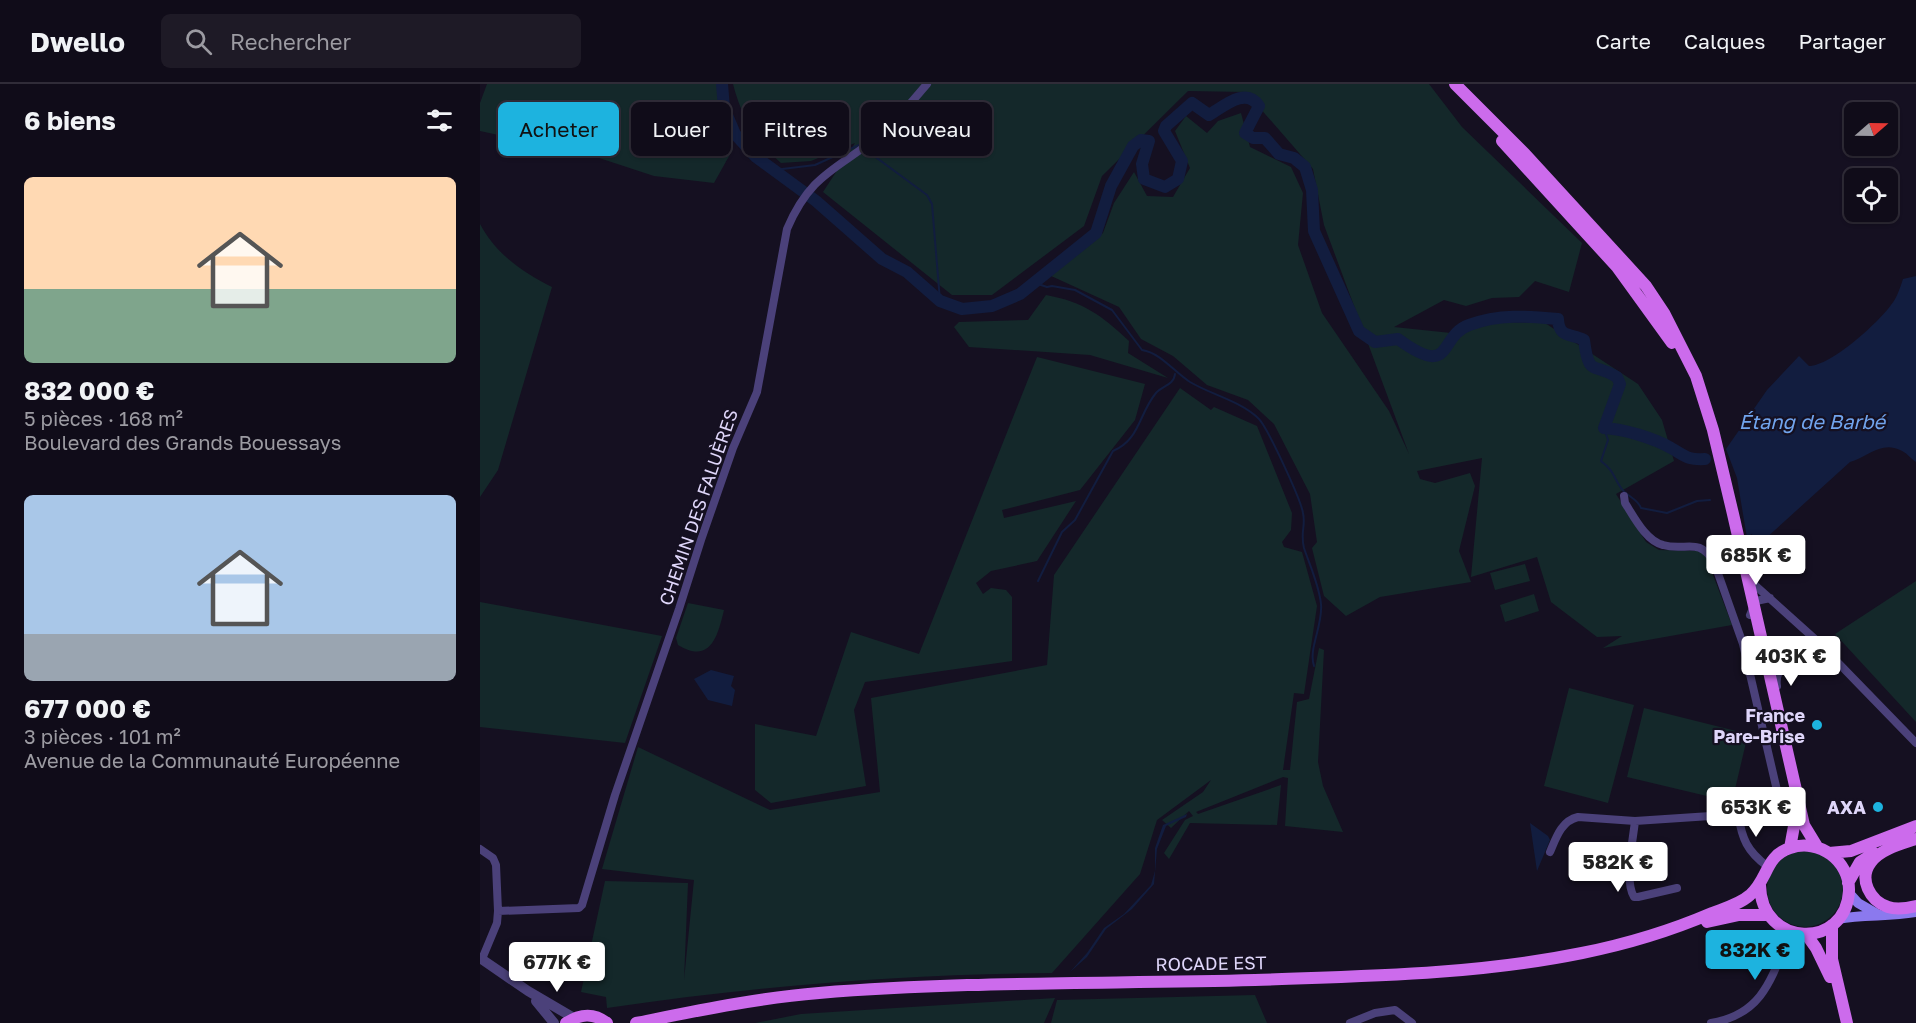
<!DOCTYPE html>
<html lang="fr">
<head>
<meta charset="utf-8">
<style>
	:root { --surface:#100c19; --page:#1e1a26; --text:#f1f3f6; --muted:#9c9ba2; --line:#302c38; --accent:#1db3df }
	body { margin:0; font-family:"Golos Text",sans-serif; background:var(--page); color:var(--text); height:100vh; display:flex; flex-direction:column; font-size:22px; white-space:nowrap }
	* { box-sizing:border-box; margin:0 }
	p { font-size:20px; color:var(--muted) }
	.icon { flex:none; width:33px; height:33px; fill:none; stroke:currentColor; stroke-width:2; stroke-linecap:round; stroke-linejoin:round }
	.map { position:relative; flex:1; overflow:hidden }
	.side { display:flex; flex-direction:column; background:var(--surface); width:480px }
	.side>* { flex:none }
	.hud { position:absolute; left:18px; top:18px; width:570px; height:54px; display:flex; gap:12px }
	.needle { width:39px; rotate:70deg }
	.controls { position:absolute; left:1364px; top:18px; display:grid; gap:12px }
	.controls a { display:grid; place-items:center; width:54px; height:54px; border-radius:9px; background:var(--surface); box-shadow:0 2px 4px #0004,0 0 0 2px var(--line); font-size:30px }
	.price { position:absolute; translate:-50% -51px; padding:0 14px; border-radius:6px; background:#fff; color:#222; font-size:20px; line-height:39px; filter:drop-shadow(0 2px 3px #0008) }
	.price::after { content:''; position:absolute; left:50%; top:36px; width:18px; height:14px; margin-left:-9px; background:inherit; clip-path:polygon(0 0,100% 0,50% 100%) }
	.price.on { background:var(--accent); color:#111 }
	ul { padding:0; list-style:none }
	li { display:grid; align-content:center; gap:12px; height:318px; padding:0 24px }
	li span { display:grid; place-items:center; height:186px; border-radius:9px; color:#555 }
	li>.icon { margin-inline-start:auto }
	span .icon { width:108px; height:108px; fill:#fffc; stroke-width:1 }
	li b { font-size:26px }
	h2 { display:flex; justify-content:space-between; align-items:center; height:72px; padding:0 24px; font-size:26px }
	.tag { padding:0 21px; border-radius:9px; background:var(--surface); box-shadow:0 2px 4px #0004,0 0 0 2px var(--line); font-size:21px; line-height:54px }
	.tag.on { background:var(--accent); color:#111 }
	header { display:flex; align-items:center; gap:36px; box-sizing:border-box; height:84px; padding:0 30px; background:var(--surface); border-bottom:2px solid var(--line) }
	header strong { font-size:28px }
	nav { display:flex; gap:33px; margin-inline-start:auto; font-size:21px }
	.search { width:420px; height:54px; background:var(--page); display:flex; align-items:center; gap:15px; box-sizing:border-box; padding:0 21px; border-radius:9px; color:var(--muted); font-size:22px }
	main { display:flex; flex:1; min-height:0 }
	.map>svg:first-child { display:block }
	.green { fill:#14282a }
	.water { fill:#121d3f }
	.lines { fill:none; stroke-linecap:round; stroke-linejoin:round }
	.stream { stroke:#121d3f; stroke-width:2 }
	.river { stroke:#121d3f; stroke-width:12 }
	.minor { stroke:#4b417a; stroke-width:8 }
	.tertiary { stroke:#4b417a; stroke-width:10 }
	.secondary { stroke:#8b79ee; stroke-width:10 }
	.primary { stroke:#cc6bec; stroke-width:12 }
	.poi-dot { fill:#1db3df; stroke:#151021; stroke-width:2 }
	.labels { text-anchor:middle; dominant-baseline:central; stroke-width:4.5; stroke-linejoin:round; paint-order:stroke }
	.street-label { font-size:18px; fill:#dfd6fa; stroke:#151021 }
	.poi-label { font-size:18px; font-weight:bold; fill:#dfd6fa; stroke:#151021; text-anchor:end }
	.water-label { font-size:20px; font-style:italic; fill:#71a4ed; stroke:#151021 }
</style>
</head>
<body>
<header>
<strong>Dwello</strong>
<div class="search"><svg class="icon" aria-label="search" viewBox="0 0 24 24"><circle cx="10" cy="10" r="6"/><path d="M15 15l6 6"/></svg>Rechercher</div>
<nav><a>Carte</a><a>Calques</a><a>Partager</a></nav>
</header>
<main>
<section class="side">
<h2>6 biens<svg class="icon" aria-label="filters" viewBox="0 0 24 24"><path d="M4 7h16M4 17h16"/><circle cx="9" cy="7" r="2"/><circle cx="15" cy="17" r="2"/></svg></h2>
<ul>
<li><span style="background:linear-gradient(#ffd9b3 60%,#7fa58c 0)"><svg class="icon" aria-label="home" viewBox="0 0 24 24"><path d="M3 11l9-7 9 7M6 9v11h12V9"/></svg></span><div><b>832 000 €</b><p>5 pièces · 168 m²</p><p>Boulevard des Grands Bouessays</p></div></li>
<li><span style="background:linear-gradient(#a9c7e8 75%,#9aa5b1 0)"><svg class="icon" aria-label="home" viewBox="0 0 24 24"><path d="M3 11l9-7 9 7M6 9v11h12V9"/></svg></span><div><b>677 000 €</b><p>3 pièces · 101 m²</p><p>Avenue de la Communauté Européenne</p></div></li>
</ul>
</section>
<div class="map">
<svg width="1436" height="939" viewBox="0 0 1436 939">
	<rect width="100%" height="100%" fill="#151021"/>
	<!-- green -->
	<path class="green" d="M7,0h230l16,65 -19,34 -60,-7 -64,-21 -110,-24v-28z
		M253,0h696l33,43 120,116 -13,49 -34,-11 -16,16 -27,1 -26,8 -22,-6 -50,27 57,6 44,-11 50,1 93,61 24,36 12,41 -58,33 30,48 13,8 42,1 4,3 27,71 -129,23 19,-12 -25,1 -46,-35 -14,-45 -66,20 11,-119 -65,13 3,8 15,4 35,-10 5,13 -16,65 12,31 -91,15 -34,19 -22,-20 -12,-48 5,-6 -7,-48 -36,-70 -26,-24 -41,-15 -34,-29 -32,-17 -22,-32 -70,-32 54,-42 11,-30 20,-31 13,24 26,1 17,-29 -15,-37 11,-15 21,17 11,-12 23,-8 9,34 41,20 12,26 -5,52 24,68 67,98 20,43 -85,-229 -11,-56 -67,-77 -58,-1 -86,85 -18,50 -92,69h-40l-129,-103 32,-49 -44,18 -30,2c-25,-21 -40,-47 -48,-79z
		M0,140c16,30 42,48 72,63l-54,183 -18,27z
		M566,211c38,7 55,20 83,46l-1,12 40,25 -78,-23 -121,-8 -15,-20 5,-5 69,-2z
		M557,273l108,27 -10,36 -55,70 -78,20 2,8 72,-17 -39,60 -46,10 -15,12 7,11 8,-6 15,2 6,7v64l-147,21 -11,28 12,76 -95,17 -16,-13v-66l61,12 35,-104 68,22z
		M700,304l31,22 3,-3 43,19 35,87 -1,17 -9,12 2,5 18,5 15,54 -13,88 -10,-1 -11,77h7l7,-68 12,-3 10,-51 5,2 -6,112 5,24 20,46 -58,-6 3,-48 -5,-1 -87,35 2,2 83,-29 -4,40 -87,-2 -21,36 -5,-6 21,-33 8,-4 -4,-5 -18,17 -9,-8 41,-28 8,-12 -54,40 -17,54 -88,99c-148,1 -298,13 -445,35l-1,-11 -25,-5 24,-111 83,2 -4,97 10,-100 -92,-11 36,-122 132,63 110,-18 -9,-94 176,-33 7,-90z
		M1045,480l5,17 -35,9 -5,-17z
		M1436,497v141l-81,-88z
		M1054,510l5,17 -34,11 -5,-17z
		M0,518l182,34 -37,107 -145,-16z
		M208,519l36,7c-6,25 -13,55 -46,35l-2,-7z
		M1089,604l65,17 -26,98 -64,-17z
		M1164,624l104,26 -16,68 -105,-25z
		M1287 805a38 38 0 1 1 76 0a38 38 0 1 1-76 0Z
		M775,911l12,28h-216l6,-23z
		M575,914l-11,25h-289l46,-9z"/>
	<!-- water -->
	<path class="water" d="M1436,192v186c-6,-4 -10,-10 -16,-12 -19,-9 -32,7 -50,12l-85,77 -6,1 -8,-6 -3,10 -11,-66 -11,-29 41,-59 32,-34 10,10c22,0 69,-43 82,-61 6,-7 9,-17 12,-26z
		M231,586l23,6 -3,10 4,4 -3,16 -24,-6 -14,-21z
		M707,730l-1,3 -20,9 -9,23 -3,35 -22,25 -26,20 -19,28 -17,15 17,-19 17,-25 20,-14 27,-29 4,-14v-23l8,-23z
		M1050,739l18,13 2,4 -13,31z"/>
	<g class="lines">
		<!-- stream -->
		<path class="stream" d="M386,66l61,45 5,9 8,97
			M294,86l41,-5 44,-20 2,2
			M552,198l15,5 5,-1 23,4 37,20 30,40c19,3 32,22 48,32 22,13 50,19 68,36 9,8 43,82 45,95 3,13 -3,19 1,35 6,18 15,37 17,56 2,22 -13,45 -7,62
			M1124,344l4,12 -7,21c14,11 11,14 20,27 5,8 16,10 20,20l26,5 30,-12 13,-1
			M558,497l24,-49 13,-12 38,-69c27,-11 26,-38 43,-58 6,-7 18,-8 19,-19"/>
		<!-- river -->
		<path class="river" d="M242,0l2,24 11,26 21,23 60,44 66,58 25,13 33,29 22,8 30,-3 28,-12 76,-61 15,-47 22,-40 8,-6 8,1 -7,23 2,15 21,8 13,-8 4,-18 -18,-30 2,-5 26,-23 17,12c14,-8 37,-29 50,-9l-14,27 8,5h12l14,16 15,4 11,9 7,23 2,41 45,100 16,11 23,-3c56,41 40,-3 71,-14 30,-11 58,-9 89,-6 1,20 14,14 26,21 5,38 9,22 33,37l3,7 -16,44c19,1 50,10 67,20 15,8 15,12 34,11"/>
		<!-- minor -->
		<path class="minor" d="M1268,495l68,61 100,103
			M1270,531l6,-14 14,-3
			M1297,602c-4,-22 24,-34 39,-46
			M1258,730c4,25 9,37 29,52
			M1155,737c-2,19 -11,60 -1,76h4l39,-9
			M0,765l13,9 3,7 2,46 -1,12 -15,36
			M1070,768c6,-14 11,-31 28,-35l57,4 136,-9 8,-13 -36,-155 -29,-82c-16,-26 -28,-10 -51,-17 -17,-4 -29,-28 -38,-42l-1,-7
			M18,827l81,-3 3,-3 33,-110 64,-186 22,-69 32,-92 24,-56 30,-163c24,-56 50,-59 93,-94 17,-14 32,-34 47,-51
			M870,939l25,-10 20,-3 17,13
			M1231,939c53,-9 61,-46 79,-91"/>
		<!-- tertiary -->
		<path class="tertiary" d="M0,874l48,33 46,27
			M56,917l18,22"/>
		<!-- secondary -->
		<path class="secondary" d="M1369,809l9,10 21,12
			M1358,835c26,-5 52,-2 78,-7"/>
		<!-- primary -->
		<path class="primary" d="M975,0l70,70 121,132 18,27 32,63 17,54 20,84 71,311 14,23
			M1022,57l115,126 55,76
			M1436,755c-15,5 -35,10 -45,23 -13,17 -1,39 17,45 9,3 20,1 28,-1
			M1310,764l4,-22v-24
			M1349,769l22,-2 65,-25
			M1368,799l12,-21 14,-9
			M1227,838l32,-7h29
			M1352,841v34l15,64
			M1326,850l10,14 14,29
			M86,939c14,-9 27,-11 41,0
			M156,939c60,-12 121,-25 183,-30 145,-12 291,-9 436,-13 109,-4 219,-5 327,-27 45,-9 88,-22 130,-40 13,-5 28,-9 38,-18 18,-15 15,-39 40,-47 29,-10 60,13 59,43 -3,59 -88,57 -89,-6"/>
	</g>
	<!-- markers -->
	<g class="poi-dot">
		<circle cx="1337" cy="641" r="6"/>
		<circle cx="1398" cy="723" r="6"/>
	</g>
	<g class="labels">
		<!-- street labels -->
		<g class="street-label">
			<text transform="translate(218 423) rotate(-71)">CHEMIN DES FALUÈRES</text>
			<text transform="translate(731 879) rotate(-1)">ROCADE EST</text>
		</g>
		<!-- poi labels -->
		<g class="poi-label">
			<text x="1325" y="631">France<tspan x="1325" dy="21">Pare-Brise</tspan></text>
			<text x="1386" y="723">AXA</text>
		</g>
		<!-- water labels -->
		<g class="water-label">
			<text x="1332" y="337">Étang de Barbé</text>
		</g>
	</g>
</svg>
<div class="controls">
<a><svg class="needle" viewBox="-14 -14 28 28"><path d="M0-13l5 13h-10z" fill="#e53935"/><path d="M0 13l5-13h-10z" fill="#9c9ba2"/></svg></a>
<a><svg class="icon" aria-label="locate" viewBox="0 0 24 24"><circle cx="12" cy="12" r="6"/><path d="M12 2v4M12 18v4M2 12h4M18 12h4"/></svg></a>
</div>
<b class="price" style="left:1276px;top:502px">685K €</b>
<b class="price" style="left:1311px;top:603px">403K €</b>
<b class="price" style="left:1276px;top:754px">653K €</b>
<b class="price" style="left:1138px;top:809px">582K €</b>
<b class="price on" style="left:1275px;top:897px">832K €</b>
<b class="price" style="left:77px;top:909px">677K €</b>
<div class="hud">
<a class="tag on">Acheter</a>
<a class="tag">Louer</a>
<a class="tag">Filtres</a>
<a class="tag">Nouveau</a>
</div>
</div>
</main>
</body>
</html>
